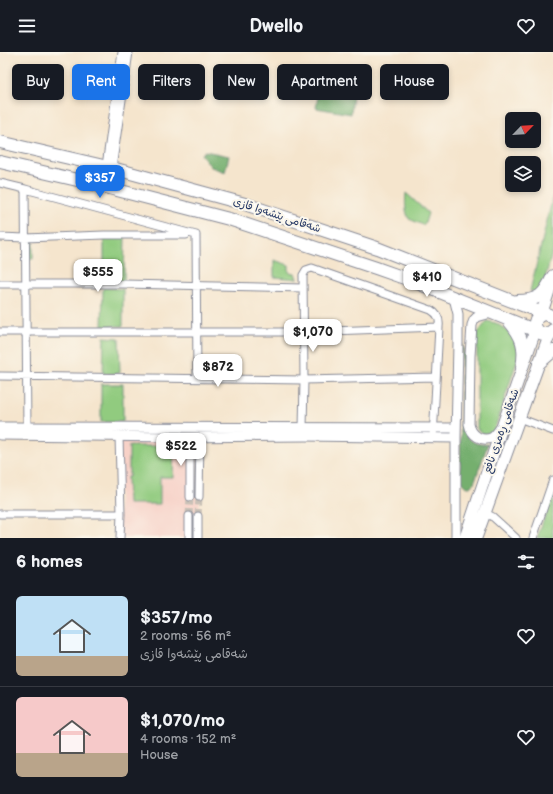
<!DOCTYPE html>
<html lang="en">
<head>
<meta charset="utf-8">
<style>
	:root { --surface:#171b24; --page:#242831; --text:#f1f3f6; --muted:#9ea1a6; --line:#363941; --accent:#1a73e8 }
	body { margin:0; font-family:"Balsamiq Sans","Playpen Sans Arabic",sans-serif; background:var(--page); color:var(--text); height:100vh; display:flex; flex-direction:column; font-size:15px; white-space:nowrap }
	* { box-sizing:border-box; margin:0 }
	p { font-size:13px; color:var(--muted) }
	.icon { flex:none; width:22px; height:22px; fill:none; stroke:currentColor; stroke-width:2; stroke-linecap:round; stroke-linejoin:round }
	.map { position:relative; height:486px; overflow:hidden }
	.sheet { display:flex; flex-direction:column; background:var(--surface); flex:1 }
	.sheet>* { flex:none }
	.banner { position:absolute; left:12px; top:12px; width:529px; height:36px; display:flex; gap:8px }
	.needle { width:26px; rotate:65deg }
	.fabs { position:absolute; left:505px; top:60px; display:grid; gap:8px }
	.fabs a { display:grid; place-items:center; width:36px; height:36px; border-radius:6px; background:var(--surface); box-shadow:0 2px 6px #0003; font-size:20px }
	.price { position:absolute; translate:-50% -34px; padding:0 9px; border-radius:8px; background:#fff; color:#222; font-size:13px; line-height:26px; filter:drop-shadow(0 1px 2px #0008) }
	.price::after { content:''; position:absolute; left:50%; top:24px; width:12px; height:9px; margin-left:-6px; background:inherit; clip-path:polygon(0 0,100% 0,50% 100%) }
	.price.active { background:var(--accent); color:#fff }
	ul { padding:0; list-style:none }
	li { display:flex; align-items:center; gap:12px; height:100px; padding:0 16px }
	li+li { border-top:1px solid var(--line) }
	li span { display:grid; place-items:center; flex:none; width:112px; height:80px; border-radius:6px; color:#555 }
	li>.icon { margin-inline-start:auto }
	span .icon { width:48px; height:48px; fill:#fffc; stroke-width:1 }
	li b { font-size:17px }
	h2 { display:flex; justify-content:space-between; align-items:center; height:48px; padding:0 16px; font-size:17px }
	.chip { padding:0 14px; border-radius:6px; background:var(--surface); box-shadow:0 2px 6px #0003; font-size:14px; line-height:36px }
	.chip.active { background:var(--accent); color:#fff }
	header { display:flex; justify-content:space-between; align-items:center; height:52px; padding:0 16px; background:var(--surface); font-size:18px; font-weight:600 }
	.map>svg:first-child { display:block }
	.built { fill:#f7d1c7 }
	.green { fill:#91cb7f; stroke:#567d6e }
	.forest { fill:#74af6e; stroke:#486f66 }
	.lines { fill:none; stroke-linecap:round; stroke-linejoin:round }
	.street-tunnel { stroke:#c9c1b7; stroke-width:7; stroke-dasharray:7 3.5; stroke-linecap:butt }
	.street-casing { stroke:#888a96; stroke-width:9 }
	.secondary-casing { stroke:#888a96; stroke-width:11 }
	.primary-casing { stroke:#888a96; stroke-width:13 }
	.highway-casing { stroke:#888a96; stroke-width:14 }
	.street { stroke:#fff; stroke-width:7 }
	.secondary { stroke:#fff; stroke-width:9 }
	.primary { stroke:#fff; stroke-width:11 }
	.highway { stroke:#fff; stroke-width:12 }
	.labels { text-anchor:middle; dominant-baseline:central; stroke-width:4; stroke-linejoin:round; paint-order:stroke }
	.street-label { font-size:11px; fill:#1b2f5e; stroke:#fbf7ec }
</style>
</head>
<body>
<header><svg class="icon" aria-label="menu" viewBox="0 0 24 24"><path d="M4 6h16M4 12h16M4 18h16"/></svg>Dwello<svg class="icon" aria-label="heart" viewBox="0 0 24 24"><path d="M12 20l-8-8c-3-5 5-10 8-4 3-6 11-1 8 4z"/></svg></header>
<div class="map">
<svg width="553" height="486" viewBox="0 0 553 486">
	<rect width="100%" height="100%" fill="#fbf7ec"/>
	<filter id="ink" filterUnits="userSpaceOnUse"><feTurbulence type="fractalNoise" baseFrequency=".025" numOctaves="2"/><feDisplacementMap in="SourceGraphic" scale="8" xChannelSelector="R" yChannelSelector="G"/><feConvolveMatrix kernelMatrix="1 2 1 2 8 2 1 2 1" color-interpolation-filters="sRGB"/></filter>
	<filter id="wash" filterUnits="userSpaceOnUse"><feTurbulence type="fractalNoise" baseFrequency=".012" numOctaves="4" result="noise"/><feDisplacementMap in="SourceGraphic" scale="16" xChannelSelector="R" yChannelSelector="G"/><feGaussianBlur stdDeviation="0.9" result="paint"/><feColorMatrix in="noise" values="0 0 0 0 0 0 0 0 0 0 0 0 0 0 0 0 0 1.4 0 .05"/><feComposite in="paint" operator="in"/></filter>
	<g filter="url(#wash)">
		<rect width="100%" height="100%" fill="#f5e5cd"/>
		<!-- built -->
		<path class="built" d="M119,384l71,1v60h10l-1,19h-9l-1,22h-70z"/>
		<!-- green -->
		<path class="green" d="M406,141l22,20 -3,10 -2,2 -14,-6c-4,-8 -4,-16 -3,-26z
			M553,144v54l-9,32 -4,7 -4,3 -6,-1z
			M104,183l21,1 -1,48h-20z
			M28,186l5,2v19h-5z
			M274,208l15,5v7l6,1 2,6 -23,-2z
			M103,236l20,1v37h-21z
			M487,269l9,2 20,14 3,18 -25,76 -10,3 -7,-5v-95z
			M104,285l15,1 1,35 -17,1z
			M101,332h22v38h-22z
			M129,394h45l-1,31h-13v27h-32l-1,-27h2z
			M553,441v45h-16z"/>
		<!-- forest -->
		<path class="forest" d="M319,37l34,5 -2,20 -35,-6z
			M205,99l24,5 -4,16 -14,-5 -10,-13z
			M462,293l3,13v72c4,12 11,15 23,14l-14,39 -4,4c-5,0 -8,-3 -10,-8z"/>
	</g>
	<g filter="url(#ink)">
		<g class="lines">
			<!-- street-tunnel -->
			<path class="street-tunnel" d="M189,464l1,-19
				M198,464l1,-19"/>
			<defs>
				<path id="street" d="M106,114l16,-114
					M112,116l17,-116
					M0,131l25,6 171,46
					M25,137l2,242
					M196,183l1,143
					M0,185l25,1 79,-3h82
					M0,232h124l179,4
					M0,280h304l135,-5
					M0,324l304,4 132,-3
					M519,366l34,13
					M303,376l1,-48 -1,-105 3,-5 6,-2 119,42c7,4 9,9 8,17l-6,111
					M119,384l2,78 -1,24
					M190,445v-60
					M199,445l1,-60
					M485,461l8,4 23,21
					M0,462h121
					M189,486v-22
					M198,486v-22
					M533,486l20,-58"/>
				<path id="secondary" d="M454,246l4,16v29l-2,95v100
					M491,261l-14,4 -3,3 -2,5 -2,31 -1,68c2,11 13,19 24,13 3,-3 6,-7 8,-10
					M0,375l456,1
					M0,383l176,2 129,-1 151,2"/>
				<path id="primary" d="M538,265l6,-11 8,-24
					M465,486l35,-105 33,-96 2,-14
					M476,486l71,-197 6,-11"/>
				<path id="highway" d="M0,90l112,26 133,36 132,44 168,66
					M0,110l90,21 139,36 147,49 34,12 129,52
					M517,249c22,0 27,-6 36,-25
					M553,266c-3,-3 -7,-5 -12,-3 -14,6 -1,28 12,15
					M509,269c13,15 17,26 13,46
					M539,311l14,-12"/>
			</defs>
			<!-- street casing -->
			<use href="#street" class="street-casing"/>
			<!-- secondary casing -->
			<use href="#secondary" class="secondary-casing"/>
			<!-- primary casing -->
			<use href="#primary" class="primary-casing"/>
			<!-- highway casing -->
			<use href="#highway" class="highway-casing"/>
			<!-- street -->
			<use href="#street" class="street"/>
			<!-- secondary -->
			<use href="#secondary" class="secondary"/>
			<!-- primary -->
			<use href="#primary" class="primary"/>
			<!-- highway -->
			<use href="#highway" class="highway"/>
		</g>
	</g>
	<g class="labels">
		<!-- street labels -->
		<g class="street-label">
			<text transform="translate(277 163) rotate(18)">شەقامی پێشەوا قازی</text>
			<text transform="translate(501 379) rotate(-71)">شەقامی ڕەمزی نافع</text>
		</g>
	</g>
</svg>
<div class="fabs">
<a><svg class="needle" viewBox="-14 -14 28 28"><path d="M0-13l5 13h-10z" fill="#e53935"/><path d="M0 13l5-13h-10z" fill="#9ea1a6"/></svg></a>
<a><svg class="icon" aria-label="layers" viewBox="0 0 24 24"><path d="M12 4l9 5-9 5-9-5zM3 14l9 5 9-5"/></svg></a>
</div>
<b class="price active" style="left:100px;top:147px">$357</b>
<b class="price" style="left:98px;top:241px">$555</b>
<b class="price" style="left:427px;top:246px">$410</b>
<b class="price" style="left:313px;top:301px">$1,070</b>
<b class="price" style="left:218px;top:336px">$872</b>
<b class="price" style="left:181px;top:415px">$522</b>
<div class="banner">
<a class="chip">Buy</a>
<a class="chip active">Rent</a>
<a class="chip">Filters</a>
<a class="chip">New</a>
<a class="chip">Apartment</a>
<a class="chip">House</a>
</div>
</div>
<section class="sheet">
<h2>6 homes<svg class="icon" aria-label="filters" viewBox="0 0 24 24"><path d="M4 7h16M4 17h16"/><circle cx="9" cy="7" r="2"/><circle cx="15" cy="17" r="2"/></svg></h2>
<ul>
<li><span style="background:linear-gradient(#bfe0f5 75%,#b9a48a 0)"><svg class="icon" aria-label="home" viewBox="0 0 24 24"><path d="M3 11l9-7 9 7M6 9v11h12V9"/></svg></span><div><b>$357/mo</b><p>2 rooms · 56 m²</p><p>شەقامی پێشەوا قازی</p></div><svg class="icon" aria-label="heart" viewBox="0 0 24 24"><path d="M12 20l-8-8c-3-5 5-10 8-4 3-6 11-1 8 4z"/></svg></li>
<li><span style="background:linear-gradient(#f6c9c9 70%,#b9a48a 0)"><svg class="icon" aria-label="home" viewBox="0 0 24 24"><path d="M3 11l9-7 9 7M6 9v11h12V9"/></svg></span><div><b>$1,070/mo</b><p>4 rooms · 152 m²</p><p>House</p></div><svg class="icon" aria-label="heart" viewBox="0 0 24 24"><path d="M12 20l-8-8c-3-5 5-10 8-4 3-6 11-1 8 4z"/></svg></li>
</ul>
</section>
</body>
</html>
